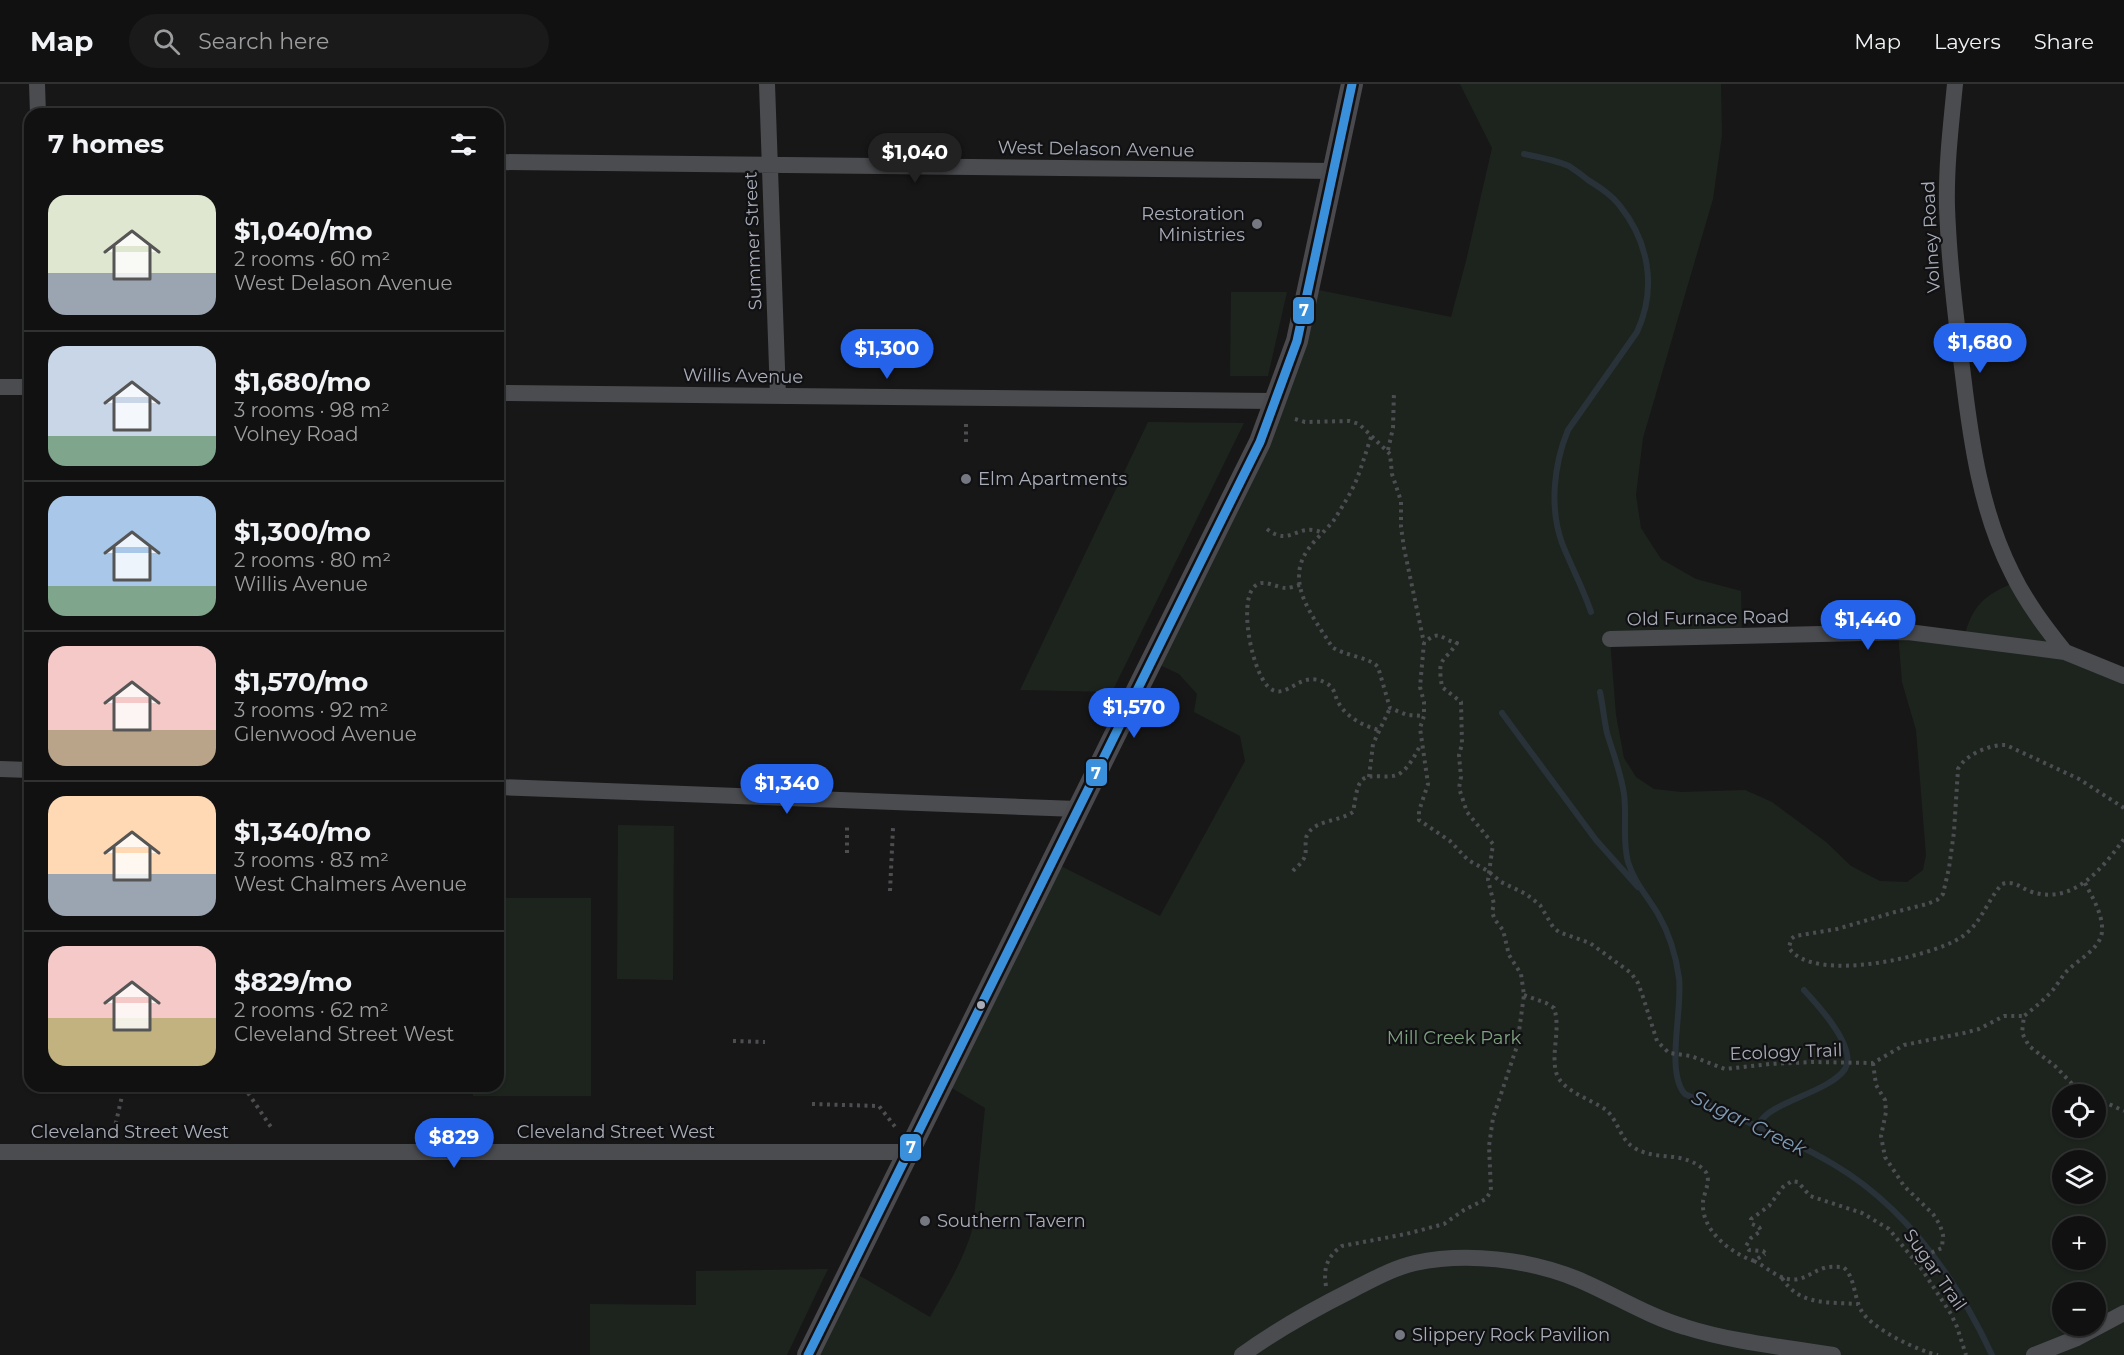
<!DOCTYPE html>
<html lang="en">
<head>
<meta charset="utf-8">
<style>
	:root { --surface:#111; --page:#1a1a1a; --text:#f1f3f6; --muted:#9c9d9f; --line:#303131; --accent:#2563eb }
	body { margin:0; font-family:Montserrat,sans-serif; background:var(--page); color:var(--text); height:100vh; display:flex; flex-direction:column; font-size:22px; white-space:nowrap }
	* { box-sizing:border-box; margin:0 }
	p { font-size:20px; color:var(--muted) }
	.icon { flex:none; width:33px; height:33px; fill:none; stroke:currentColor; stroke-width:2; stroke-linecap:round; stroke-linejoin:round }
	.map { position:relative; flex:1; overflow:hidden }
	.side { position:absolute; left:24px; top:24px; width:480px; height:984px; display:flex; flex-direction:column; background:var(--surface); border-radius:18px; box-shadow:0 2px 4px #0004,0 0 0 2px var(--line) }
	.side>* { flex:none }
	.fabs { position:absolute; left:2052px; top:1000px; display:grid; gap:12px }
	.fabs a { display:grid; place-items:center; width:54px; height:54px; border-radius:50%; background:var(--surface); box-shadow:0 2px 4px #0004,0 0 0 2px var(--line); font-size:30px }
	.price { position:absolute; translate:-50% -51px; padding:0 14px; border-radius:21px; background:var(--accent); color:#fff; font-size:20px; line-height:39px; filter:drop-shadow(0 2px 3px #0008) }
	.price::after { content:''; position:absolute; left:50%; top:36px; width:18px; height:14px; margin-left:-9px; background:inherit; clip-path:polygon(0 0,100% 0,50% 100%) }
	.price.on { background:#222; color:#fff }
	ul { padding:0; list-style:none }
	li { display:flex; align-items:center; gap:18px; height:150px; padding:0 24px }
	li+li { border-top:2px solid var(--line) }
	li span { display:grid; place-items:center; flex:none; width:168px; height:120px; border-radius:18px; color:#555 }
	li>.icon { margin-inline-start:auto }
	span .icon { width:72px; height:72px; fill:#fffc; stroke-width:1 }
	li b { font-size:26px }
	h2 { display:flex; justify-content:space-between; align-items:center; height:72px; padding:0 24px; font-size:26px }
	header { display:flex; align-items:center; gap:36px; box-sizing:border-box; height:84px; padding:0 30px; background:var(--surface); border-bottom:2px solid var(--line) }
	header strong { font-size:28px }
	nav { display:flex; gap:33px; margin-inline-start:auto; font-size:21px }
	.search { width:420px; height:54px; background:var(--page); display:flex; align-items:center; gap:15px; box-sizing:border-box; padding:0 21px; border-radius:33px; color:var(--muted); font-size:22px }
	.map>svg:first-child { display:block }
	.green { fill:#1d241e; fill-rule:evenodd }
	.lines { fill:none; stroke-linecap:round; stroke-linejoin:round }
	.stream { stroke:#2a3239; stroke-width:6 }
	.path { stroke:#4d4e52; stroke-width:4; stroke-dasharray:3 4.5; stroke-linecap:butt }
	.minor { stroke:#4b4c50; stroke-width:16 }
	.secondary { stroke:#4a4a4e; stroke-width:22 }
	.bus-1-casing { stroke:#111113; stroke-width:14 }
	.bus-1 { stroke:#3a90db; stroke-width:9 }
	.poi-dot { fill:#757880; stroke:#111113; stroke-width:2 }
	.bus-dot { fill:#a8adb8; stroke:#111113; stroke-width:2 }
	.labels { text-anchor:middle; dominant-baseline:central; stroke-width:4.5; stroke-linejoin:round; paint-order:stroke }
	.street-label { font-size:18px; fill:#a8adb8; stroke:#111113 }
	.poi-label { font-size:18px; fill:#a8adb8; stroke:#111113; text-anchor:start }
	.park-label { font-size:18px; fill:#7fa381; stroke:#111113 }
	.water-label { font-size:20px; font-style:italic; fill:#7f9bb3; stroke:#111113 }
	.line-badge { stroke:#111113; stroke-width:2 }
	.badge-label { font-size:16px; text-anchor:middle; font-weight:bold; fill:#fff }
</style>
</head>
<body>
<header>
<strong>Map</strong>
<div class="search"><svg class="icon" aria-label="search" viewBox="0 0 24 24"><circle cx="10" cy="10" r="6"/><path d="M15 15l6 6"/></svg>Search here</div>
<nav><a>Map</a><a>Layers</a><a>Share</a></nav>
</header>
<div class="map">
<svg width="2124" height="1271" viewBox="0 0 2124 1271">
	<rect width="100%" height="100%" fill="#171717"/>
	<!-- green -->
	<path class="green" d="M1460,0h261l1,51 -9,64 -70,239 -7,57 5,33 20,31 35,20 45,12 1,45 -132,3 6,76 8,43 12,19 18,12 27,3 64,-2 27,12 54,40 25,24 29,15 27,1 16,-12 3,-15 -10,-125 -14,-48 -4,-49 66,6c7,-33 22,-46 53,-57l48,70 59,24v679h-1316l42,-85 80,47c16,-29 34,-57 43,-90l12,-119 -43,-26 109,-221 109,55 85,-155 -5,-25 -46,-24 3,-18 -18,-20 -28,-13 124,-260 34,-113 142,29 15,-56 26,-113zM2062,1011h34v33h-34zM2062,1077h34v33h-34zM2062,1143h34v33h-34zM2062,1209h34v33h-34z
		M1231,208h56l-19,84h-38z
		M1148,338l96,1 -132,269 -92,-2z
		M618,741l56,1 -1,154 -56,-1z
		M498,814h93v198h-118v-10h25z
		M828,1185l-41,86h-197v-51l106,1v-34z"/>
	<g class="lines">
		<!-- stream -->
		<path class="stream" d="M1524,70c15,3 31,6 45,12 6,4 13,9 19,14 11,7 24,15 32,26 29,36 37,83 17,126l-69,98c-14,34 -19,77 -6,113 9,23 21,45 29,69
			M1600,608c3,14 4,28 7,41 6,20 14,40 17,61 3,23 -2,46 4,68 6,20 20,35 30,52 11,19 18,42 21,64 4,31 -14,94 6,116 49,24 101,42 148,70 73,43 124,116 159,191
			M1502,629l94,127 42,47
			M1757,1043c7,-14 19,-19 32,-25 16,-8 46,-18 56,-33 13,-21 -28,-65 -41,-79"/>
		<!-- path -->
		<path class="path" d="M1295,335l10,3 44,-1 10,3 31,30 2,20 9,27v26l3,21 20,95 -4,44 4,15v14l-4,12 8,56 -9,27v9l31,21 18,19 20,11 13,11 25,12 14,11 13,22 6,5 31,11 41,30 7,10 5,14 14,44 12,12 22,3 34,13 45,-5 43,-2 60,1 31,-18 60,-12 15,-4 25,-13h20
			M1371,353c-5,15 -9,29 -15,44 -5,12 -13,24 -20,36 -7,11 -19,20 -27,31 -26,35 5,69 23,99 13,9 37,10 46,20l12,41 17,7 17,1
			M966,358v-22
			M1388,366l5,-22 1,-37
			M1267,445c24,19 30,-8 56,4
			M1300,501c-5,1 -10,3 -14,3 -9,0 -23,-10 -31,-2 -18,15 -2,92 16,103 17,11 29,-20 55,-6 9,5 8,11 12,19 8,15 25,24 41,28
			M1369,693l4,-33 17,-36
			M2124,724l-45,-29 -73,-34c-16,-1 -41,10 -48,24l-4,63 -5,36 -6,26 -6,6 -10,4 -32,8 -58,17 -42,7 -4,3 -2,9c24,36 141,9 171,-10 21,-13 26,-36 42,-54 13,-4 18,4 30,8 41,13 70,-23 92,-53
			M847,769v-27
			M1293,787c3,-4 8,-7 10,-11 6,-8 -1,-20 6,-28 9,-12 31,-11 44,-20 2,-9 3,-26 9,-32 9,-8 26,0 37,-6 10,-6 16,-19 22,-30
			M2085,799c7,14 18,31 17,48 -1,18 -25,29 -36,41 -5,6 -9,13 -14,19 -8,9 -18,17 -28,25l-2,17 7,13 26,20 20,21 13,8
			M890,807l3,-63
			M1524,911l22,8 8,5c7,21 -3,43 2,64 5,19 35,27 50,38 12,10 14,29 27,37 23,15 46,3 69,21 12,9 2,23 1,34 -2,29 28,51 51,59l11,-7
			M733,957l32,1
			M1873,979l3,22 9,15 1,12 -5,24 4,21 19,29 29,28 7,11 3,10 -1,13 -28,12
			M248,1009l25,37
			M2096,1014l28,13
			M812,1020l67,2 17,22
			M114,1047l8,-35
			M1765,1169l-2,-2 -14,-1 -3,-4 5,-8 10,-7 -2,-4 -7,-3 -1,-5 18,-13 14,-19 9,-6 6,1 12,14 52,17 27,16 34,42 28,43 6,13 9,28
			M1754,1177c11,5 22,16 34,18 15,3 23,-7 36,-11 6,-2 12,-1 19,-1 12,9 11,31 18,43 9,18 57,41 77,45
			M1782,1194c17,28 48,24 76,26
			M1326,1202c-3,-17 1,-30 16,-40l64,-12 38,-10 20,-14 22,-11 5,-8 -2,-45 4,-28 24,-72 7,-51 -3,-21 -12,-19 -6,-25 -8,-10 -3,-8 2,-8 -6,-24 5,-36 -26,-32 -8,-24 2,-11 -2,-22 3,-11 -1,-42 -19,-15c-5,-31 1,-23 15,-44 -16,-3 -17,-15 -33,0"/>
		<!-- minor -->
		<path class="minor" d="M37,0l1,30
			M767,0l11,312
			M1955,0c-4,41 -9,82 -8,123 2,56 9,112 16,168 8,67 18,137 49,198 14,29 33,54 53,79
			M498,78l835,9
			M0,303h30
			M498,309l777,8
			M1610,555l298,-7 157,20 59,24
			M0,685l30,1
			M498,703l579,22
			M0,1068h908
			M1242,1271c36,-26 70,-45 110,-65 20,-10 41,-22 63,-27 51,-11 113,-4 162,16 36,15 70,37 108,48 47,15 99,20 148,28
			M2034,1271l43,-17 47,-25"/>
		<!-- secondary -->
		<path class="secondary" d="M808,1271l452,-913 37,-101 55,-257"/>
		<defs>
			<path id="bus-1" d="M808,1271l452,-913 37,-101 55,-257"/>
		</defs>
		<!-- bus-1 casing -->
		<use href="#bus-1" class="bus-1-casing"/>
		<!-- bus-1 -->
		<use href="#bus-1" class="bus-1"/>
	</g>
	<!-- markers -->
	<g class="poi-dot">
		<circle cx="1257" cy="140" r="6"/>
		<circle cx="966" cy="395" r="6"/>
		<circle cx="925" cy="1137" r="6"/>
		<circle cx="1400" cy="1251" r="6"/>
	</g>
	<circle class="bus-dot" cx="981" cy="921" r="5"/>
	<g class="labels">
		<!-- street labels -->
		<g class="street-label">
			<text transform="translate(1096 65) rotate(1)">West Delason Avenue</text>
			<text transform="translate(1931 153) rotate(-93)">Volney Road</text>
			<text transform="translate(753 157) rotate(-92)">Summer Street</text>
			<text transform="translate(743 292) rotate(1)">Willis Avenue</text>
			<text transform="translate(1708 534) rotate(-1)">Old Furnace Road</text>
			<text transform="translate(1786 968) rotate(-2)">Ecology Trail</text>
			<text x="130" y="1048">Cleveland Street West</text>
			<text x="616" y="1048">Cleveland Street West</text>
			<text transform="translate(1935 1186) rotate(55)">Sugar Trail</text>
		</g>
		<!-- poi labels -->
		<g class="poi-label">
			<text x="1245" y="130" text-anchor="end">Restoration<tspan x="1245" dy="21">Ministries</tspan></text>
			<text x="978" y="395">Elm Apartments</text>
			<text x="937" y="1137">Southern Tavern</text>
			<text x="1412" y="1251">Slippery Rock Pavilion</text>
		</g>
		<!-- park labels -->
		<g class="park-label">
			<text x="1454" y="954">Mill Creek Park</text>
		</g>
		<!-- water labels -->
		<g class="water-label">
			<text transform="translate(1749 1039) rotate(26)">Sugar Creek</text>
		</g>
	</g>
	<g class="line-badge">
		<rect x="1292" y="212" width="23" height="29" rx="6" fill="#3a90db"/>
		<rect x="1085" y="674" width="23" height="29" rx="6" fill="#3a90db"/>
		<rect x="899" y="1049" width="23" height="29" rx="6" fill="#3a90db"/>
	</g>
	<g class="badge-label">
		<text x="1304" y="232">7</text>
		<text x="1096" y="695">7</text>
		<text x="911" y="1069">7</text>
	</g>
</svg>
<div class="fabs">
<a><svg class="icon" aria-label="locate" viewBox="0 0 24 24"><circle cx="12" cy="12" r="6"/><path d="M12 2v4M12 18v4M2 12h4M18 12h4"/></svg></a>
<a><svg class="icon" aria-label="layers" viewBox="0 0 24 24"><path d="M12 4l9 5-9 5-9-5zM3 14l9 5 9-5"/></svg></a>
<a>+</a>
<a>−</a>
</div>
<b class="price on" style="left:915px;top:100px">$1,040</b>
<b class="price" style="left:1980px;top:290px">$1,680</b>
<b class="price" style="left:887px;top:296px">$1,300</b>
<b class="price" style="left:1868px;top:567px">$1,440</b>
<b class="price" style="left:1134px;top:655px">$1,570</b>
<b class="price" style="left:787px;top:731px">$1,340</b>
<b class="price" style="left:454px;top:1085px">$829</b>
<section class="side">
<h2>7 homes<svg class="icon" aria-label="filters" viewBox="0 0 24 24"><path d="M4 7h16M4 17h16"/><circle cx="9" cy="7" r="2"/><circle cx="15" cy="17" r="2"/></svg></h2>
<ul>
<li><span style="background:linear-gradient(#dfe7d0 65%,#9aa5b1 0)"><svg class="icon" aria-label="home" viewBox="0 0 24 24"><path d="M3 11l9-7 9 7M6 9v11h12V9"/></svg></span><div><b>$1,040/mo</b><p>2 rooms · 60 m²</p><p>West Delason Avenue</p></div></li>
<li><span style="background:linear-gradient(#c9d6e8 75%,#7fa58c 0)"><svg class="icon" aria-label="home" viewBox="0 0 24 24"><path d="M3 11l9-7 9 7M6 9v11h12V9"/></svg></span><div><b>$1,680/mo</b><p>3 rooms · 98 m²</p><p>Volney Road</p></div></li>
<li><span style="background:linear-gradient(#a9c7e8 75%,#7fa58c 0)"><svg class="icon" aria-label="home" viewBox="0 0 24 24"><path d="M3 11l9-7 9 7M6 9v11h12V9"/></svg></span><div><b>$1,300/mo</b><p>2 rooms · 80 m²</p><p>Willis Avenue</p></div></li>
<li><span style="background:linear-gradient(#f6c9c9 70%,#b9a48a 0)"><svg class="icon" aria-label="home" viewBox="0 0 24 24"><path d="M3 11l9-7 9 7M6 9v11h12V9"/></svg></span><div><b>$1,570/mo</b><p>3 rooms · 92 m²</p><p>Glenwood Avenue</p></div></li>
<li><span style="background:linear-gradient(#ffd9b3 65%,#9aa5b1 0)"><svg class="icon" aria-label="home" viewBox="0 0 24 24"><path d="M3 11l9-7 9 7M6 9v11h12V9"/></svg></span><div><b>$1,340/mo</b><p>3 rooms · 83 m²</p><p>West Chalmers Avenue</p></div></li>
<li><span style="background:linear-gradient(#f6c9c9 60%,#c2b280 0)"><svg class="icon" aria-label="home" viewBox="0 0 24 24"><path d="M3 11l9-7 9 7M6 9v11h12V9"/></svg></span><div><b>$829/mo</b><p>2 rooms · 62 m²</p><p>Cleveland Street West</p></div></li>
</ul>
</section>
</div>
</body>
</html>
